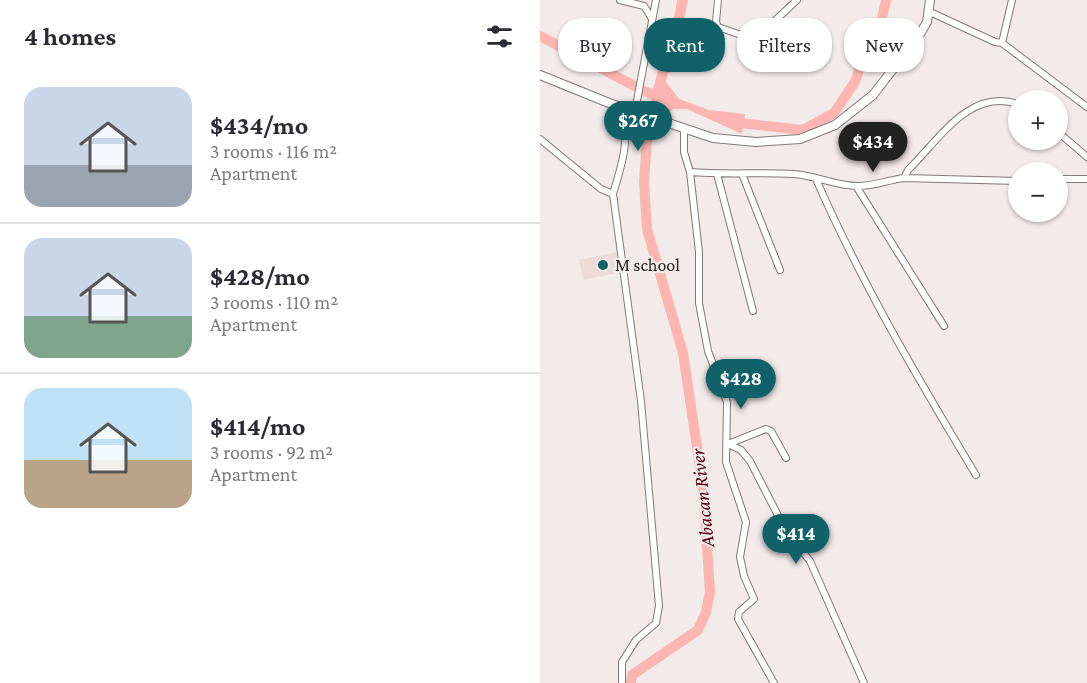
<!DOCTYPE html>
<html lang="en">
<head>
<meta charset="utf-8">
<style>
	:root { --surface:#fff; --page:#f7f7f7; --text:#2b2b33; --muted:#7c7c81; --line:#e1e1e2; --accent:#106168 }
	body { margin:0; font-family:"Crimson Pro",serif; background:var(--page); color:var(--text); height:100vh; display:flex; flex-direction:column; font-size:22px; white-space:nowrap }
	* { box-sizing:border-box; margin:0 }
	p { font-size:20px; color:var(--muted) }
	.icon { flex:none; width:33px; height:33px; fill:none; stroke:currentColor; stroke-width:2; stroke-linecap:round; stroke-linejoin:round }
	.map { position:relative; flex:1; overflow:hidden }
	.panel { display:flex; flex-direction:column; background:var(--surface); width:540px }
	.panel>* { flex:none }
	.guide { position:absolute; left:18px; top:18px; width:438px; height:54px; display:flex; gap:12px }
	.tools { position:absolute; left:468px; top:90px; display:grid; gap:12px }
	.tools a { display:grid; place-items:center; width:60px; height:60px; border-radius:50%; background:var(--surface); box-shadow:0 2px 4px #0004; font-size:30px }
	.price { position:absolute; translate:-50% -51px; padding:0 14px; border-radius:21px; background:var(--accent); color:#fff; font-size:20px; line-height:39px; filter:drop-shadow(0 2px 3px #0008) }
	.price::after { content:''; position:absolute; left:50%; top:36px; width:18px; height:14px; margin-left:-9px; background:inherit; clip-path:polygon(0 0,100% 0,50% 100%) }
	.price.current { background:#222; color:#fff }
	ul { padding:0; list-style:none }
	li { display:flex; align-items:center; gap:18px; height:150px; padding:0 24px }
	li+li { border-top:2px solid var(--line) }
	li span { display:grid; place-items:center; flex:none; width:168px; height:120px; border-radius:18px; color:#555 }
	li>.icon { margin-inline-start:auto }
	span .icon { width:72px; height:72px; fill:#fffc; stroke-width:1 }
	li b { font-size:26px }
	h2 { display:flex; justify-content:space-between; align-items:center; height:72px; padding:0 24px; font-size:26px }
	.tag { padding:0 21px; border-radius:24px; background:var(--surface); box-shadow:0 2px 4px #0004; font-size:21px; line-height:54px }
	.tag.current { background:var(--accent); color:#fff }
	main { display:flex; flex:1; min-height:0 }
	.map>svg:first-child { display:block }
	.built { fill:#ecdbd9 }
	.water { fill:#fcb5b0 }
	.lines { fill:none; stroke-linecap:round; stroke-linejoin:round }
	.river { stroke:#fcb5b0; stroke-width:10 }
	.street-casing { stroke:#807978; stroke-width:8 }
	.secondary-casing { stroke:#807978; stroke-width:10 }
	.street { stroke:#fff; stroke-width:6 }
	.secondary { stroke:#fff; stroke-width:8 }
	.poi-dot { fill:#106168; stroke:#f3eaea; stroke-width:2 }
	.labels { text-anchor:middle; dominant-baseline:central; stroke-width:4.5; stroke-linejoin:round; paint-order:stroke }
	.poi-label { font-size:18px; fill:#262322; stroke:#f3eaea; text-anchor:start }
	.water-label { font-size:20px; font-style:italic; fill:#57020c; stroke:#f3eaea }
</style>
</head>
<body>
<main>
<section class="panel">
<h2>4 homes<svg class="icon" aria-label="filters" viewBox="0 0 24 24"><path d="M4 7h16M4 17h16"/><circle cx="9" cy="7" r="2"/><circle cx="15" cy="17" r="2"/></svg></h2>
<ul>
<li><span style="background:linear-gradient(#c9d6e8 65%,#9aa5b1 0)"><svg class="icon" aria-label="home" viewBox="0 0 24 24"><path d="M3 11l9-7 9 7M6 9v11h12V9"/></svg></span><div><b>$434/mo</b><p>3 rooms · 116 m²</p><p>Apartment</p></div></li>
<li><span style="background:linear-gradient(#c9d6e8 65%,#7fa58c 0)"><svg class="icon" aria-label="home" viewBox="0 0 24 24"><path d="M3 11l9-7 9 7M6 9v11h12V9"/></svg></span><div><b>$428/mo</b><p>3 rooms · 110 m²</p><p>Apartment</p></div></li>
<li><span style="background:linear-gradient(#bfe0f5 60%,#b9a48a 0)"><svg class="icon" aria-label="home" viewBox="0 0 24 24"><path d="M3 11l9-7 9 7M6 9v11h12V9"/></svg></span><div><b>$414/mo</b><p>3 rooms · 92 m²</p><p>Apartment</p></div></li>
</ul>
</section>
<div class="map">
<svg width="547" height="683" viewBox="0 0 547 683">
	<rect width="100%" height="100%" fill="#f3eaea"/>
	<!-- built -->
	<path class="built" d="M82,251l5,20 -44,9 -4,-20z"/>
	<!-- water -->
	<path class="water" d="M137,0h8l-13,47 -6,35 13,17 30,11 36,4 -3,20 -55,-25h-14l-4,4 -18,-6c2,-36 23,-71 26,-107z"/>
	<g class="lines">
		<!-- river -->
		<path class="river" d="M0,36l104,55 19,7
			M128,68l15,-68
			M191,122l72,8 31,-17 21,-31 12,-36 13,-19 6,-27
			M91,683l1,-8 66,-45 8,-18 4,-20 -7,-105 -20,-134 -36,-124 -3,-48 4,-55 13,-28"/>
		<defs>
			<path id="street" d="M80,0l24,6 8,13
				M178,0l-2,22 2,5 26,9 23,-8 30,-28
				M390,12l65,30 7,1 85,64
				M462,43l10,-43
				M95,111l21,-111
				M144,128v24l6,20 9,80v51l9,48 19,51 -1,60 20,60 -6,35 4,19 10,23 -15,13 -1,7 36,64
				M518,132l29,25
				M0,139l61,50 12,5 28,207 18,205 -3,17 -20,17 -14,22v21
				M150,172c35,3 69,0 103,2 22,1 42,12 65,12 16,0 30,-6 46,-8l4,-8c31,-30 61,-82 110,-66
				M177,174l36,137
				M202,174l38,96
				M364,178l114,3
				M276,179c45,103 102,200 160,296
				M518,179h29
				M316,186l88,140
				M73,194c10,-33 16,-51 10,-86
				M188,444l13,6 9,11 36,70 24,30 54,122
				M188,444l38,-15 5,2 15,27"/>
			<path id="secondary" d="M0,75l69,28 104,35 43,4 44,-3 35,-14 38,-30 47,-61 7,-12 3,-22"/>
		</defs>
		<!-- street casing -->
		<use href="#street" class="street-casing"/>
		<!-- secondary casing -->
		<use href="#secondary" class="secondary-casing"/>
		<!-- street -->
		<use href="#street" class="street"/>
		<!-- secondary -->
		<use href="#secondary" class="secondary"/>
	</g>
	<!-- markers -->
	<circle class="poi-dot" cx="63" cy="265" r="6"/>
	<g class="labels">
		<!-- poi labels -->
		<g class="poi-label">
			<text x="75" y="265">M school</text>
		</g>
		<!-- water labels -->
		<g class="water-label">
			<text transform="translate(162 498) rotate(-96)">Abacan River</text>
		</g>
	</g>
</svg>
<div class="tools">
<a>+</a>
<a>−</a>
</div>
<b class="price" style="left:98px;top:152px">$267</b>
<b class="price current" style="left:333px;top:173px">$434</b>
<b class="price" style="left:201px;top:410px">$428</b>
<b class="price" style="left:256px;top:565px">$414</b>
<div class="guide">
<a class="tag">Buy</a>
<a class="tag current">Rent</a>
<a class="tag">Filters</a>
<a class="tag">New</a>
</div>
</div>
</main>
</body>
</html>
